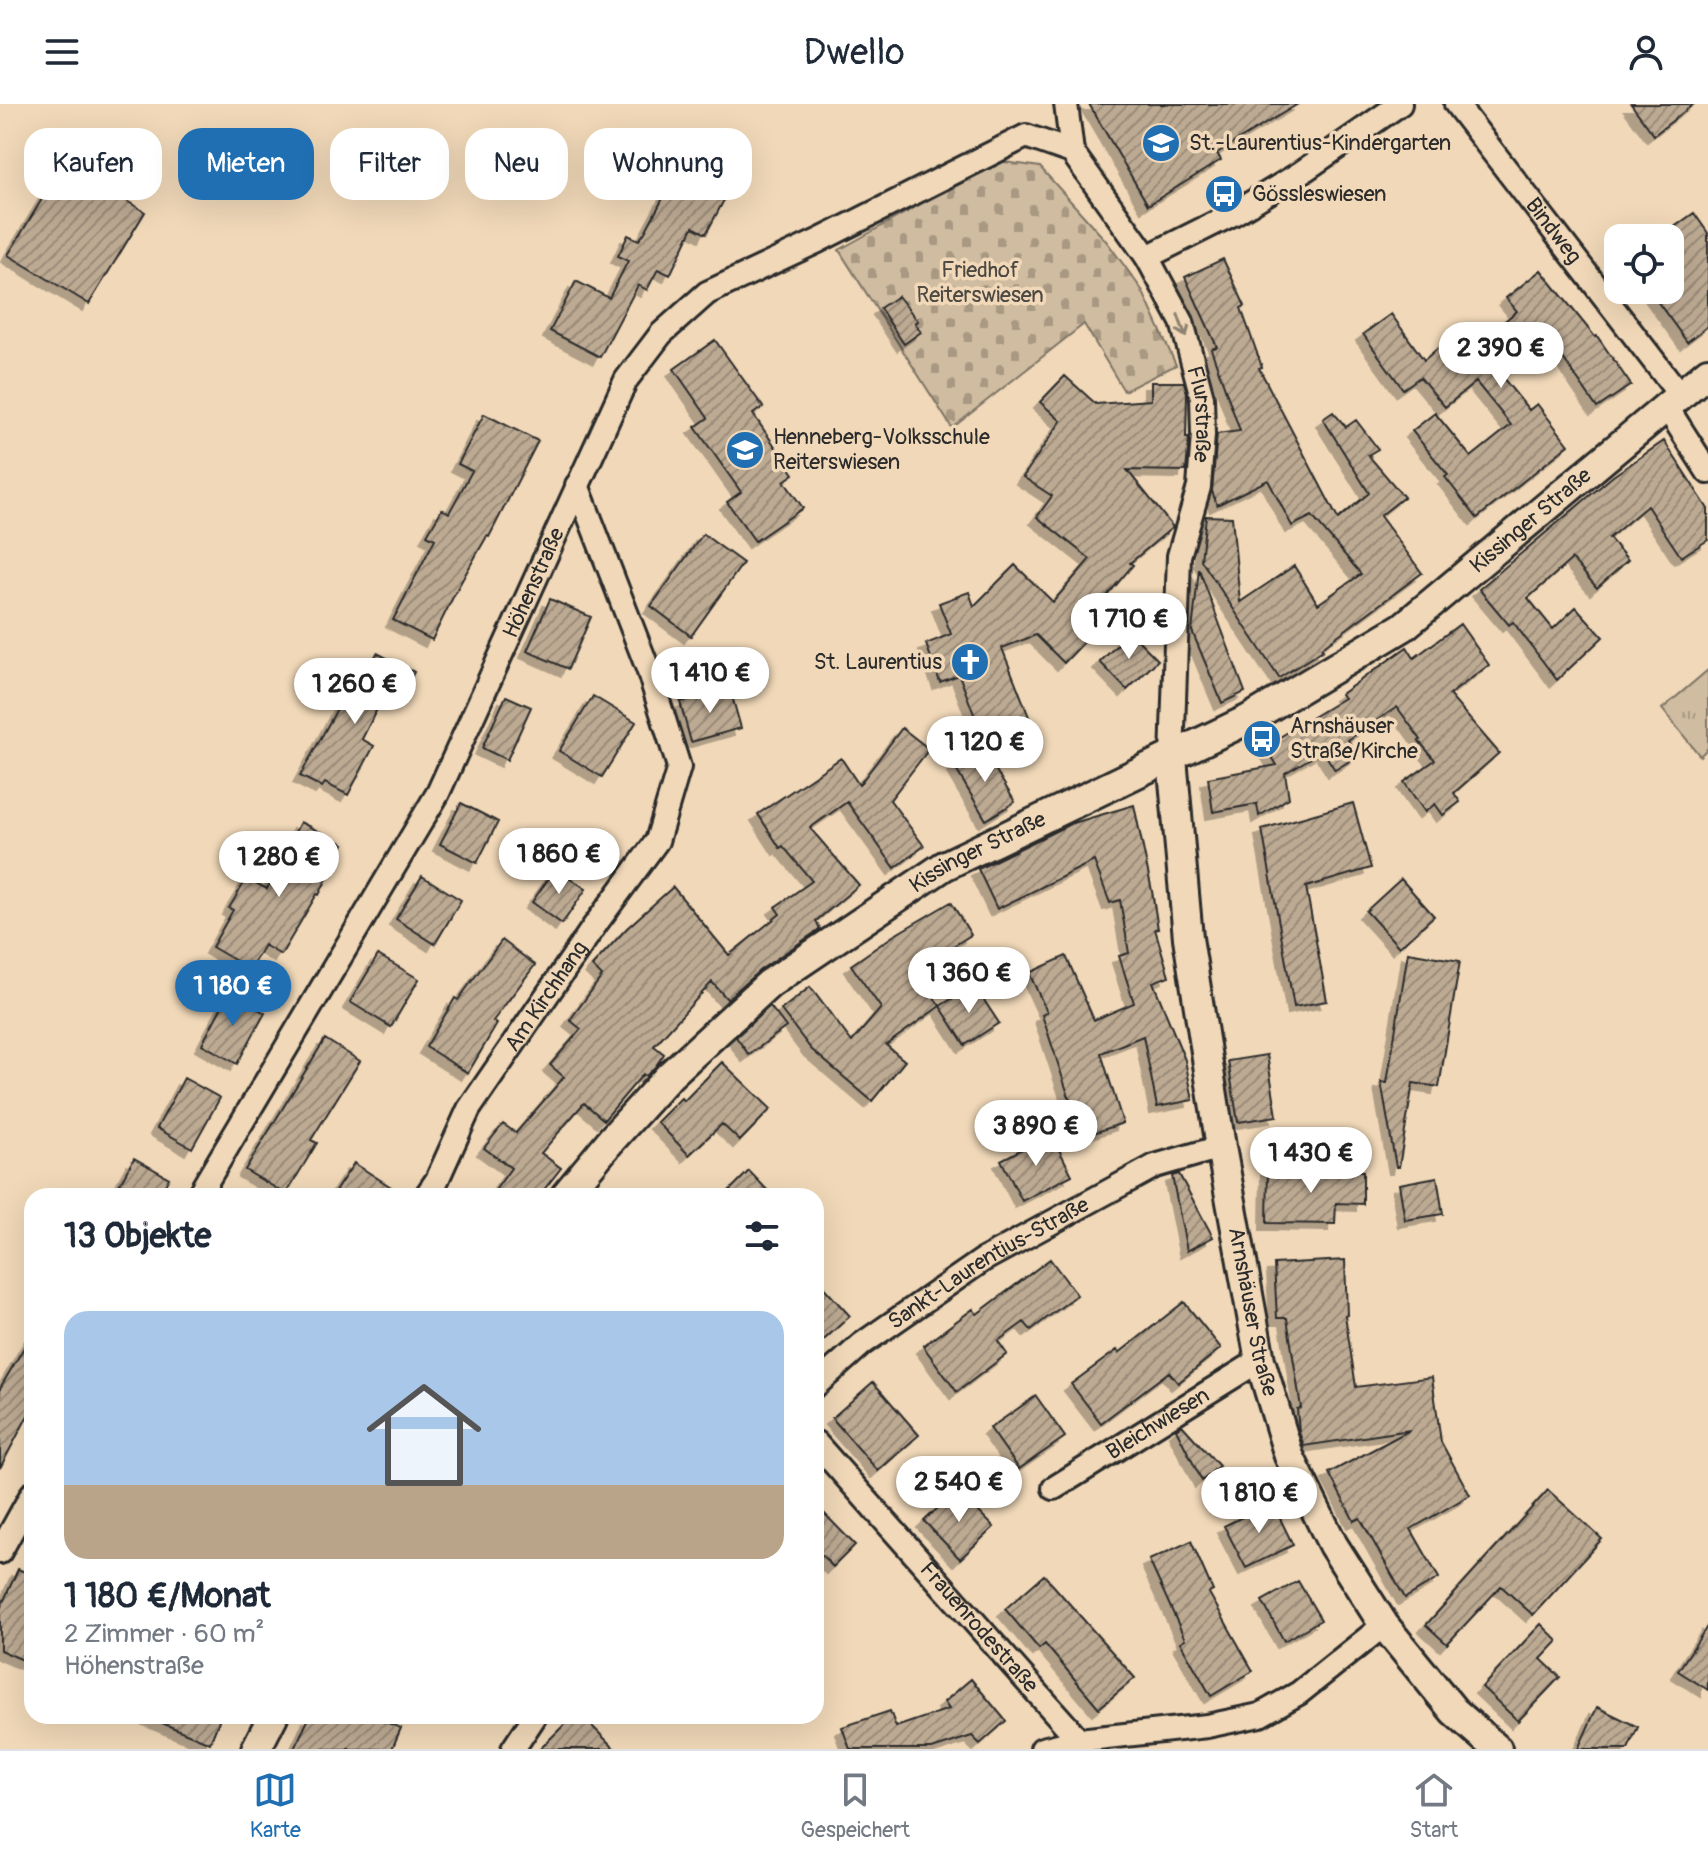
<!DOCTYPE html>
<html lang="de">
<head>
<meta charset="utf-8">
<style>
	:root { --surface:#fff; --page:#f6f6f7; --text:#1f2937; --muted:#747a83; --line:#e0e1e3; --accent:#1f6fb2 }
	body { margin:0; font-family:Pangolin,sans-serif; background:var(--page); color:var(--text); height:100vh; display:flex; flex-direction:column; font-size:30px; white-space:nowrap }
	* { box-sizing:border-box; margin:0 }
	p { font-size:26px; color:var(--muted) }
	.icon { flex:none; width:44px; height:44px; fill:none; stroke:currentColor; stroke-width:2; stroke-linecap:round; stroke-linejoin:round }
	.map { position:relative; flex:1; overflow:hidden }
	.side { position:absolute; left:24px; top:1084px; width:800px; height:536px; display:flex; flex-direction:column; background:var(--surface); border-radius:24px; box-shadow:0 8px 32px #0002 }
	.side>* { flex:none }
	.top-card { position:absolute; left:24px; top:24px; width:800px; height:72px; display:flex; gap:16px }
	.fabs { position:absolute; left:1604px; top:120px; display:grid; gap:16px }
	.fabs a { display:grid; place-items:center; width:80px; height:80px; border-radius:16px; background:var(--surface); box-shadow:0 8px 32px #0002; font-size:40px }
	.price { position:absolute; translate:-50% -68px; padding:0 18px; border-radius:28px; background:#fff; color:#222; font-size:26px; line-height:52px; filter:drop-shadow(0 2px 4px #0008) }
	.price::after { content:''; position:absolute; left:50%; top:48px; width:24px; height:18px; margin-left:-12px; background:inherit; clip-path:polygon(0 0,100% 0,50% 100%) }
	.price.on { background:var(--accent); color:#fff }
	ul { padding:0; list-style:none }
	li { display:grid; align-content:center; gap:16px; height:424px; padding:0 40px }
	li+li { border-top:2px solid var(--line) }
	li span { display:grid; place-items:center; height:248px; border-radius:24px; color:#555 }
	li>.icon { margin-inline-start:auto }
	span .icon { width:144px; height:144px; fill:#fffc; stroke-width:1 }
	li b { font-size:34px }
	h2 { display:flex; justify-content:space-between; align-items:center; height:96px; padding:0 40px; font-size:34px }
	.tag { padding:0 28px; border-radius:24px; background:var(--surface); box-shadow:0 8px 32px #0002; font-size:28px; line-height:72px }
	.tag.on { background:var(--accent); color:#fff }
	header { display:flex; justify-content:space-between; align-items:center; height:104px; padding:0 40px; background:var(--surface); font-size:36px; font-weight:600 }
	.tab-bar { display:flex; justify-content:space-around; align-items:center; height:112px; border-top:2px solid var(--line); background:var(--surface); font-size:22px; color:var(--muted) }
	.tab-bar a { display:grid; justify-items:center; gap:4px }
	.tab-bar .on { color:var(--accent) }
	.map>svg:first-child { display:block }
	.grass { fill:url(#grass-tufts); stroke:#7e7466; stroke-width:2 }
	.cemetery { fill:url(#cemetery-stones); stroke:#7e7466; stroke-width:2 }
	.building { fill:url(#building-hatch); stroke:#2b2b2b; stroke-width:2; filter:url(#shadow) }
	.lines { fill:none; stroke-linecap:round; stroke-linejoin:round }
	.minor-casing { stroke:#2b2b2b; stroke-width:28 }
	.tertiary-casing { stroke:#2b2b2b; stroke-width:34 }
	.minor { stroke:#f0d8b8; stroke-width:22 }
	.tertiary { stroke:#f0d8b8; stroke-width:28 }
	.oneway { stroke:#8e8272 }
	.labels { text-anchor:middle; dominant-baseline:central; stroke-width:7; stroke-linejoin:round; paint-order:stroke }
	.poi-label { font-size:22px; fill:#2b2b2b; stroke:#f0d8b8; text-anchor:start }
	.street-label { font-size:22px; fill:#2b2b2b; stroke:#f0d8b8 }
	.park-label { font-size:22px; fill:#4c4842; stroke:#f0d8b8 }
</style>
</head>
<body>
<header><svg class="icon" aria-label="menu" viewBox="0 0 24 24"><path d="M4 6h16M4 12h16M4 18h16"/></svg>Dwello<svg class="icon" aria-label="person" viewBox="0 0 24 24"><circle cx="12" cy="8" r="4"/><path d="M4 21q1-7 8-7t8 7"/></svg></header>
<div class="map">
<svg width="1708" height="1645" viewBox="0 0 1708 1645">
	<defs>
		<pattern id="grass-tufts" width="24" height="20" patternUnits="userSpaceOnUse" patternTransform="scale(2)"><rect width="24" height="20" fill="#d0bca0"/><path d="M3 7l-1-3M5 7V3M7 7l1-3M15 17l-1-3M17 17v-4M19 17l1-3" fill="none" stroke="#a99983"/></pattern>
		<pattern id="cemetery-stones" width="16" height="16" patternUnits="userSpaceOnUse" patternTransform="scale(2)"><rect width="16" height="16" fill="#d0bca0"/><path d="M2 7V4a2 2 0 0 1 4 0v3zM10 15v-3a2 2 0 0 1 4 0v3z" fill="#a99983"/></pattern>
		<pattern id="building-hatch" width="6" height="6" patternUnits="userSpaceOnUse" patternTransform="scale(2)"><rect width="6" height="6" fill="#bdaa93"/><path d="M-1 1l2-2M0 6l6-6M5 7l2-2" fill="none" stroke="#9a8b78"/></pattern>
		<filter id="shadow"><feDropShadow dx="-7" dy="7" stdDeviation="0" flood-color="#0004"/></filter>
	</defs>
	<rect width="100%" height="100%" fill="#f0d8b8"/>
	<filter id="ink" filterUnits="userSpaceOnUse"><feTurbulence type="fractalNoise" baseFrequency=".0125" numOctaves="2"/><feDisplacementMap in="SourceGraphic" scale="16" xChannelSelector="R" yChannelSelector="G"/><feConvolveMatrix kernelMatrix="1 2 1 2 8 2 1 2 1" color-interpolation-filters="sRGB"/></filter>
	<g filter="url(#ink)">
		<!-- grass -->
		<path class="grass" d="M1708,566v78l-8,8 -38,-47z"/>
		<!-- cemetery -->
		<path class="cemetery" d="M998,57l42,6 67,75 35,48 34,75 -52,26 -40,-67 -132,104 -113,-178z"/>
		<!-- building -->
		<path class="building" d="M1089,0h209l-81,49 4,7 -73,45z
			M1631,0h63l-40,31z
			M684,55l48,26 -26,49 -13,-7 -23,48 -12,-6 -11,21 -9,-5 -38,72 -50,-26 26,-50 33,17 19,-37 -10,-5 10,-21 11,5 6,-8z
			M64,59l81,49 -56,92 -81,-49z
			M1694,109l14,20v93l-21,16 -38,-52h21v-60z
			M1223,155l22,47 -4,2 21,59 -3,1 79,151 31,-26 -46,-74 10,-7 13,15 10,-7 22,29 -10,6 36,42 -24,19 42,57 -101,75 2,2 -44,28 -78,-118 5,-44 26,1 8,85 54,-36 24,38 43,-30 -49,-58 -20,10 -24,-46 -51,25 -5,-14 5,-57 23,-3 -29,-82 6,-2 -32,-70z
			M1541,166l54,67 2,-1 34,49 -34,23 -51,-75 -35,28 -13,11 31,38 8,-6 32,41 -92,73 -32,-41 3,-2 -36,-44 23,-18 36,44 40,-32 -35,-43 -31,25 -25,-30 -17,12 -40,-55 28,-20 33,46 20,-17 13,17 60,-49 -11,-13z
			M898,192l20,25 -3,2 6,9 -17,12 -24,-36z
			M715,236l48,67 -10,7 41,60 -10,7 19,27 -48,33 -28,-39 14,-10 -46,-65 13,-9 -34,-49z
			M1065,272l31,28 55,-4v-18h33l3,11 -1,45h3l-3,33 -59,-1 46,57 -43,36 3,2 -53,63 9,9 -25,26 -28,-28 -34,13 27,69 -47,18 -23,-60 -19,7 -14,-38 25,-10 -12,-31 30,-11 5,14 41,-41 38,37 37,-43 -53,-42 15,-21 -29,-19 38,-56 -21,-19z
			M484,310l54,27 -49,96 -2,-1 -30,53 -25,51 -39,-20 42,-81 -8,-4 15,-26 7,4 23,-42 -14,-7z
			M1664,337l44,68v31l-27,17 -34,-51 -38,32 19,22 -31,28 -25,-29 -44,39 25,31 23,-22 27,30 -46,43 -44,-58 -4,3 -30,-36 134,-113z
			M703,430l40,29 -52,73 -40,-30z
			M1199,465l46,123 -23,11 -30,-72z
			M550,495l41,18 -23,52 -41,-18z
			M1460,520l29,41 -40,30 50,58 -45,40 6,9 -17,13 -8,-11 -10,8 -21,-30 31,-22 -16,-19 2,-1 -24,-33 -49,33 10,16 -23,14 -12,-19 -38,22 4,25 -30,18 -2,-12 -44,8 -5,-34 69,-13 -12,-19 79,-48 -3,-4 66,-47 7,11z
			M1130,528l28,28 -31,30 -27,-28z
			M377,549l37,19 -17,32 -14,-7 -21,42 12,7 -26,49 -23,-12 -3,4 -22,-11 54,-98 8,4z
			M730,585l11,39 -50,14 -11,-40z
			M506,592l25,11 -24,53 -25,-12z
			M593,592l43,26 -34,55 -43,-26z
			M902,624l27,21 -39,51 34,46 -29,22 -48,-66 -37,26 49,57 -43,36 4,8 -60,41 -33,29 -15,-17 -58,64 10,8 -9,13 -9,9 -3,-2 -39,46 -20,-17 -43,50 20,15 -22,28h-48l20,-28 -27,-20 19,-24 13,9 48,-56 -14,-12 31,-36 -11,-9 32,-44 -10,-10 35,-38 46,-41 56,68 51,-41 -5,-7 37,-26 -29,-35 -3,2 -22,-34 83,-56 18,27z
			M983,645l32,53 -29,18 -32,-54z
			M461,699l37,19 -21,41 -37,-19z
			M1353,699l18,65 -65,19 21,114 -33,6 -32,-178z
			M1134,701l18,86 6,38h-3l14,47 -16,6 32,78 8,40 -36,7 -14,-71 -42,17 22,70 -41,14 -40,-122 5,-3 -18,-39 37,-17 28,64 40,-17 -15,-47 10,-3 -9,-53 -10,3 -16,-42 -97,48 -19,-40 92,-45z
			M300,718l44,22 -25,51 -2,-1 -36,61 -17,-10 -14,24 -38,-22 21,-37 -4,-2 18,-30 20,11z
			M556,764l30,21 -24,35 -30,-22z
			M422,772l39,24 -26,44 -39,-25z
			M1401,775l33,37 -35,31 -33,-36z
			M951,798l20,33 -56,35 25,36 -54,39 19,16 -33,40 -61,-52 -30,-39 29,-23 42,55 29,-34 -30,-43 42,-29z
			M502,836l33,25 -42,56 4,3 -29,49 -42,-26 29,-49 3,2z
			M1408,848l52,9 -21,126 -26,-4 -14,84h-3l-15,-85 6,1z
			M378,851l41,24 -28,48 -41,-25z
			M974,881l25,38 -34,22 -25,-39z
			M229,889l36,20 -28,51 -35,-20z
			M770,902l16,21 -37,28 -13,-18z
			M325,935l35,22 -49,79 6,3 -31,51 -41,-24z
			M1267,951l10,61 -39,6 -10,-61z
			M722,958l49,47 -31,32 -18,-17 -33,31 -32,-33 24,-24 3,3z
			M184,974l36,20 -28,50 -35,-20z
			M1051,1030l21,41 -50,26 -21,-41z
			M134,1054l35,20 -10,18h-46z
			M354,1059l51,33h-73z
			M1268,1065l95,2v33l-27,-1 -1,21 -68,-1z
			M749,1067l24,25h-49z
			M1179,1070l34,63 -26,14 -15,-75z
			M1437,1073l6,37 -38,6 -6,-36z
			M1050,1155l27,36 -46,35 -7,-8 -26,19 9,13 -50,38 -34,-46 50,-37 4,5z
			M1345,1156l2,55h-2l11,72 76,-10 9,65 29,53 -59,34 28,49 -34,20 -45,-80 -6,3 -25,-48 81,-43 -106,16 -5,-14 -2,-23 4,-1 -14,-90h-10l-3,-54z
			M816,1175l34,37 -34,31z
			M1184,1198l37,46 -43,35 -9,-11 -68,51 -30,-39 46,-34 2,3z
			M32,1230v74l-32,60v-80z
			M873,1278l46,53 -41,36 -46,-53z
			M1036,1292l29,41 -46,32 -29,-41z
			M1182,1321l37,41 -17,15 -26,-52z
			M957,1386l37,37 -34,32 -36,-38z
			M1548,1386l54,49 -69,76 -32,-29 -54,58 -21,-19z
			M1272,1398l21,43 -47,23 -22,-42z
			M816,1401l39,40 -22,22 -17,-18z
			M1191,1437l22,50 -4,2 44,78 -42,25 -31,-54 5,-3 -36,-79z
			M18,1465l14,6v89l-32,-14v-41z
			M1044,1471l91,103 -36,30 -54,-64 -6,5 -34,-40z
			M1298,1477l23,39 -37,21 -22,-40z
			M1541,1520l17,17 -17,18 19,18 -42,44 -36,-34z
			M1708,1521v65l-30,-19z
			M971,1575l35,42 -26,23 -8,-8 -40,13h-82l-8,-22 48,-16 6,16 53,-18 -5,-7z
			M1597,1603l41,20 -10,22h-50z
			M145,1612h76l-11,27z
			M310,1612h60l31,12 -9,21h-98z
			M573,1612h9l33,33h-75z"/>
		<g class="lines">
			<defs>
				<g id="minor">
					<path d="M1066,0l6,48"/>
					<path id="s1" d="M1456,0l224,291"/>
					<path d="M1147,153l86,-43 66,-40 101,-70"/>
					<path d="M1666,302l42,66"/>
					<path id="s2" d="M198,1092l240,-403 188,-413 35,-46 46,-41 111,-52 208,-105 46,16 75,105 35,65 20,75 1,38 -4,52 -20,69 -7,202"/>
					<path id="s3" d="M426,1092l11,-16 32,-71 126,-184 62,-84 22,-74 -31,-98 -71,-184"/>
					<path id="s4" d="M816,1281l46,-41 121,-84 172,-94 66,-19"/>
					<path id="s5" d="M816,1339l263,297"/>
					<path id="s6" d="M1054,1384l206,-128"/>
					<path d="M0,1448l32,-58"/>
					<path d="M513,1645l22,-33"/>
					<path d="M1042,1645l37,-9 128,-14 53,-11 39,-22 85,-68"/>
				</g>
				<g id="tertiary">
					<path id="s7" d="M1172,654l16,180 33,209 39,213 29,96 44,89 51,80 70,86 43,38"/>
					<path id="s8" d="M565,1092l47,-57 57,-63 100,-92 175,-118 305,-147 154,-92 305,-255"/>
					<path d="M256,1645l17,-33"/>
				</g>
			</defs>
			<!-- minor casing -->
			<use href="#minor" class="minor-casing"/>
			<!-- tertiary casing -->
			<use href="#tertiary" class="tertiary-casing"/>
			<!-- minor -->
			<use href="#minor" class="minor"/>
			<!-- tertiary -->
			<use href="#tertiary" class="tertiary"/>
		</g>
		<!-- one-way arrows -->
		<defs><path id="oneway-shaft" d="M-6 0H5M1.5-3L5.5 0L1.5 3" fill="none" stroke-width="1.6" stroke-linecap="round" stroke-linejoin="round" transform="scale(2)"/></defs>
		<use class="oneway" href="#oneway-shaft" transform="translate(1182 222) rotate(70)"/>
	</g>
	<!-- icons -->
	<defs>
		<symbol id="school-disc" viewBox="-11 -11 22 22"><circle r="9.5" fill="#1f6fb2" stroke="#f0d8b8"/><path d="M0-5L7-2L0 1L-7-2ZM-4 1L0 2.5L4 1V4Q0 6-4 4Z" fill="#fff"/></symbol>
		<symbol id="bus-disc" viewBox="-11 -11 22 22"><circle r="9.5" fill="#1f6fb2" stroke="#f0d8b8"/><path d="M-5-6H5V4H4V6H2V4H-2V6H-4V4H-5ZM-3.5-4V0h7V-4ZM-3.5 1.2v1.5H-2V1.2ZM2 1.2v1.5H3.5V1.2Z" fill="#fff"/></symbol>
		<symbol id="church-disc" viewBox="-11 -11 22 22"><circle r="9.5" fill="#1f6fb2" stroke="#f0d8b8"/><path d="M-1.2-6h2.4v3.5h3.3v2.4h-3.3V6h-2.4V-.1h-3.3v-2.4h3.3Z" fill="#fff"/></symbol>
	</defs>
	<g fill-rule="evenodd">
		<use href="#school-disc" x="1139" y="17" width="44" height="44"/>
		<use href="#bus-disc" x="1202" y="68" width="44" height="44"/>
		<use href="#school-disc" x="723" y="324" width="44" height="44"/>
		<use href="#church-disc" x="948" y="536" width="44" height="44"/>
		<use href="#bus-disc" x="1240" y="613" width="44" height="44"/>
	</g>
	<g class="labels">
		<!-- poi labels -->
		<g class="poi-label">
			<text x="1189" y="39">St.-Laurentius-Kindergarten</text>
			<text x="1252" y="90">Gössleswiesen</text>
			<text x="773" y="333">Henneberg-Volksschule<tspan x="773" dy="25">Reiterswiesen</tspan></text>
			<text x="942" y="558" text-anchor="end">St. Laurentius</text>
			<text x="1290" y="622">Arnshäuser<tspan x="1290" dy="25">Straße/Kirche</tspan></text>
		</g>
		<!-- street labels -->
		<g class="street-label">
			<text stroke="none"><textPath href="#s1" startOffset="160">Bindweg</textPath></text>
			<text stroke="none"><textPath href="#s2" startOffset="1744">Flurstraße</textPath></text>
			<text stroke="none"><textPath href="#s8" startOffset="1190">Kissinger Straße</textPath></text>
			<text stroke="none"><textPath href="#s2" startOffset="700">Höhenstraße</textPath></text>
			<text stroke="none"><textPath href="#s8" startOffset="542">Kissinger Straße</textPath></text>
			<text stroke="none"><textPath href="#s3" startOffset="234">Am Kirchhang</textPath></text>
			<text stroke="none"><textPath href="#s4" startOffset="212">Sankt-Laurentius-Straße</textPath></text>
			<text stroke="none"><textPath href="#s7" startOffset="560">Arnshäuser Straße</textPath></text>
			<text stroke="none"><textPath href="#s6" startOffset="122">Bleichwiesen</textPath></text>
			<text stroke="none"><textPath href="#s5" startOffset="246">Frauenrodestraße</textPath></text>
		</g>
		<!-- park labels -->
		<g class="park-label">
			<text x="980" y="166">Friedhof<tspan x="980" dy="25">Reiterswiesen</tspan></text>
		</g>
	</g>
</svg>
<div class="fabs">
<a><svg class="icon" aria-label="locate" viewBox="0 0 24 24"><circle cx="12" cy="12" r="6"/><path d="M12 2v4M12 18v4M2 12h4M18 12h4"/></svg></a>
</div>
<b class="price" style="left:1501px;top:286px">2 390 €</b>
<b class="price" style="left:1129px;top:557px">1 710 €</b>
<b class="price" style="left:710px;top:611px">1 410 €</b>
<b class="price" style="left:355px;top:622px">1 260 €</b>
<b class="price" style="left:985px;top:680px">1 120 €</b>
<b class="price" style="left:559px;top:792px">1 860 €</b>
<b class="price" style="left:279px;top:795px">1 280 €</b>
<b class="price" style="left:969px;top:911px">1 360 €</b>
<b class="price on" style="left:233px;top:924px">1 180 €</b>
<b class="price" style="left:1036px;top:1064px">3 890 €</b>
<b class="price" style="left:1311px;top:1091px">1 430 €</b>
<b class="price" style="left:959px;top:1420px">2 540 €</b>
<b class="price" style="left:1259px;top:1431px">1 810 €</b>
<div class="top-card">
<a class="tag">Kaufen</a>
<a class="tag on">Mieten</a>
<a class="tag">Filter</a>
<a class="tag">Neu</a>
<a class="tag">Wohnung</a>
</div>
<section class="side">
<h2>13 Objekte<svg class="icon" aria-label="filters" viewBox="0 0 24 24"><path d="M4 7h16M4 17h16"/><circle cx="9" cy="7" r="2"/><circle cx="15" cy="17" r="2"/></svg></h2>
<ul>
<li><span style="background:linear-gradient(#a9c7e8 70%,#b9a48a 0)"><svg class="icon" aria-label="home" viewBox="0 0 24 24"><path d="M3 11l9-7 9 7M6 9v11h12V9"/></svg></span><div><b>1 180 €/Monat</b><p>2 Zimmer · 60 m²</p><p>Höhenstraße</p></div></li>
</ul>
</section>
</div>
<nav class="tab-bar">
<a class="on"><svg class="icon" aria-label="map" viewBox="0 0 24 24"><path d="M3 6l6-2 6 2 6-2v14l-6 2-6-2-6 2zM9 4v14M15 6v14"/></svg>Karte</a>
<a><svg class="icon" aria-label="saved" viewBox="0 0 24 24"><path d="M7 4h10v16l-5-4-5 4z"/></svg>Gespeichert</a>
<a><svg class="icon" aria-label="home" viewBox="0 0 24 24"><path d="M3 11l9-7 9 7M6 9v11h12V9"/></svg>Start</a>
</nav>
</body>
</html>
